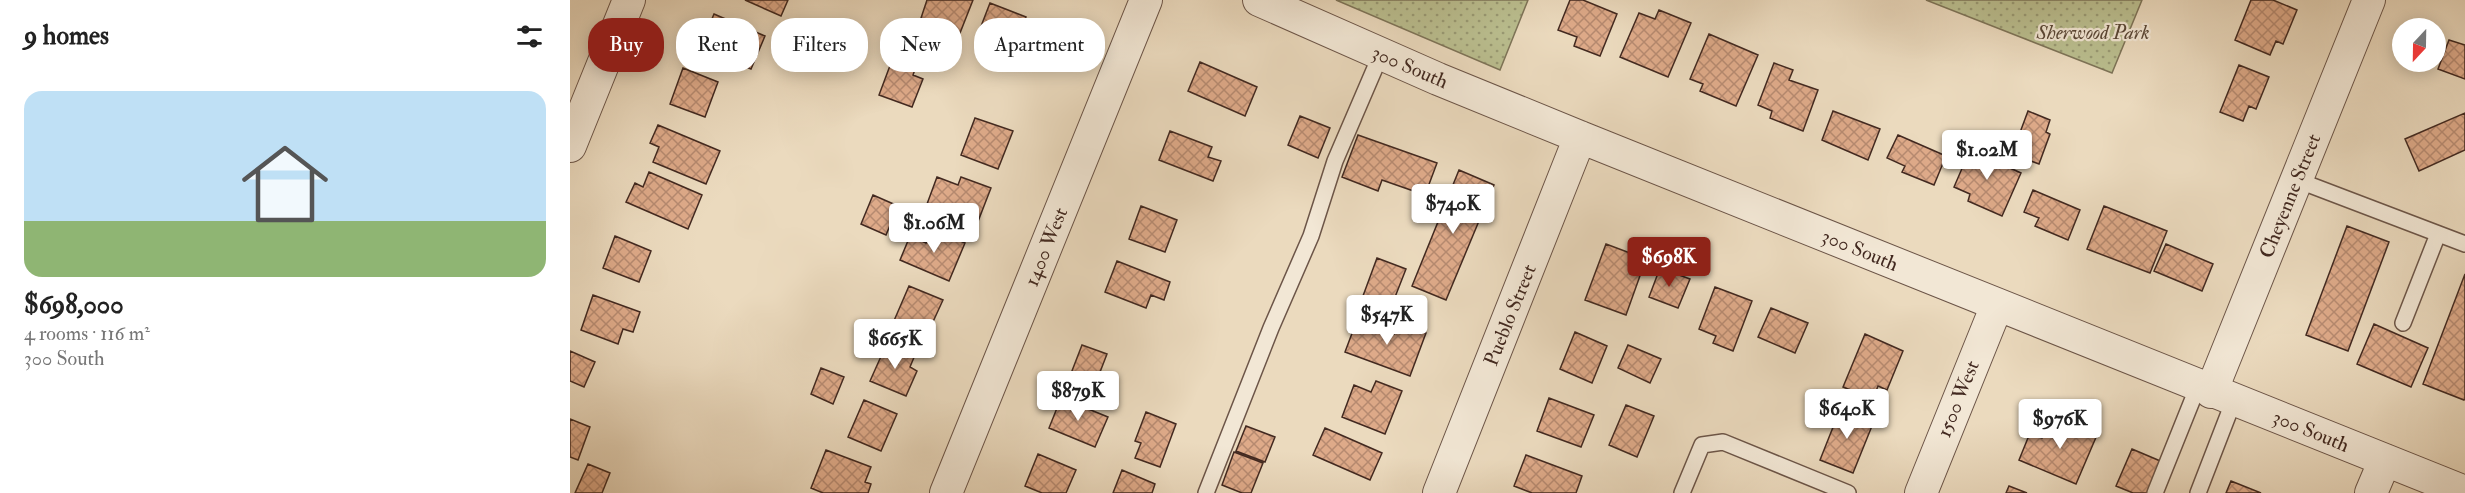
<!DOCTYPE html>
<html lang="en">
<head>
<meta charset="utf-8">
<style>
	:root { --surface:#fff; --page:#f2f2f2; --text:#222; --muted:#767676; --line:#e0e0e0; --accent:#8f2418 }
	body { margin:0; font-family:"IM FELL Double Pica",serif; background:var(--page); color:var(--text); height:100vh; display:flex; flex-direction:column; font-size:22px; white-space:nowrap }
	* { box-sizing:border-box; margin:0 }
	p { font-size:20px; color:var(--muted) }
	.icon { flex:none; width:33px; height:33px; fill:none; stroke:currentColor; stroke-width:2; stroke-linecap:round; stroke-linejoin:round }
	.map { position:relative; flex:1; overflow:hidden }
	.panel { display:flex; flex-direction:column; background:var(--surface); width:570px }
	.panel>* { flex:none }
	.banner { position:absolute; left:18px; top:18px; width:570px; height:54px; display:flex; gap:12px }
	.needle { width:39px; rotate:202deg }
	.fabs { position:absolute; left:1822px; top:18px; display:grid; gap:12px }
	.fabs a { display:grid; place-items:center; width:54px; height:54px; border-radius:50%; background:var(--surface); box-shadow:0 3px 15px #0003; font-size:30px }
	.price { position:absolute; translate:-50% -51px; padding:0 14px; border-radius:6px; background:#fff; color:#222; font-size:20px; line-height:39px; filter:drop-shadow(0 2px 3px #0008) }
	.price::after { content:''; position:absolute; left:50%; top:36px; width:18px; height:14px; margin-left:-9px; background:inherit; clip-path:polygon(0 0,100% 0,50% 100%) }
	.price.on { background:var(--accent); color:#fff }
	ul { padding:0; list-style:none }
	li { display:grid; align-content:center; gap:12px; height:318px; padding:0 24px }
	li+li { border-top:2px solid var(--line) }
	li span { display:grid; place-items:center; height:186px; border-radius:18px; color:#555 }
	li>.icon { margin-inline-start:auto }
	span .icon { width:108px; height:108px; fill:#fffc; stroke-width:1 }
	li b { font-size:26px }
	h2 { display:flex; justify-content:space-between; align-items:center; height:72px; padding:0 24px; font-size:26px }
	.tag { padding:0 21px; border-radius:24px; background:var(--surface); box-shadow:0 3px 15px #0003; font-size:21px; line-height:54px }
	.tag.on { background:var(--accent); color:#fff }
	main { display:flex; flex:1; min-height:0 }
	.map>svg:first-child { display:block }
	.park { fill:url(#park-dots); stroke:#7e7458; stroke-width:1.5 }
	.building { fill:url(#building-cross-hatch); stroke:#422920; stroke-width:1.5 }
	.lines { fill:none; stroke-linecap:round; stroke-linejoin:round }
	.service-casing { stroke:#6c5548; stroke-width:18 }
	.minor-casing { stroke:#6c5548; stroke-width:34 }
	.service { stroke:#f2e7d5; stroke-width:15 }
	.minor { stroke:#f2e7d5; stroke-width:32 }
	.labels { text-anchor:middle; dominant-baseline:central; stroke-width:4.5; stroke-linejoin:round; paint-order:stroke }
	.park-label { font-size:20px; font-style:italic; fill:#5a4736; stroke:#f2e7d5 }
	.street-label { font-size:20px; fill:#422920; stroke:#f2e7d5 }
</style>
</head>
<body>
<main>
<section class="panel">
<h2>9 homes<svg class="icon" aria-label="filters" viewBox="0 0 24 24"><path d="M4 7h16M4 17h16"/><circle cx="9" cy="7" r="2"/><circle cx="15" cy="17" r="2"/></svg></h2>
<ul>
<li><span style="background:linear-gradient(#bfe0f5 70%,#8fb573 0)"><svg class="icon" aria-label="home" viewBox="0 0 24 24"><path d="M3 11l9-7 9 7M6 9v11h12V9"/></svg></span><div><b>$698,000</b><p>4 rooms · 116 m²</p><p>300 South</p></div></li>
</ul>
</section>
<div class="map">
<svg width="1895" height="493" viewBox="0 0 1895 493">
	<defs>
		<pattern id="park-dots" width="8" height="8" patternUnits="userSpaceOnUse" patternTransform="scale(1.5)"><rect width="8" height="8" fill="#babe8f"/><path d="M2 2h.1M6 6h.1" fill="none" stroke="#999a74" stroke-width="1.8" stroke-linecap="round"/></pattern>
		<pattern id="building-cross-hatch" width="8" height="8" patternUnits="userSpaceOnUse" patternTransform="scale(1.5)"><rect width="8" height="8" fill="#deaa89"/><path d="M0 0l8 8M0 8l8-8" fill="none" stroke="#b68a70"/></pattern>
	</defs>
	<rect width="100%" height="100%" fill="#ebdabe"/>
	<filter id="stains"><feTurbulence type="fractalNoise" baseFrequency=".00333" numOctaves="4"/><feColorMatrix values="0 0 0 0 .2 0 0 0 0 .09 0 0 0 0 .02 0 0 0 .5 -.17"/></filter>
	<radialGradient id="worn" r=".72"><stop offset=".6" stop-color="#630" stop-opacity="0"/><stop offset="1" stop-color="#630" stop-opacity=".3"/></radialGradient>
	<!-- park -->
	<path class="park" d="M766,0h192l-28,70z
		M1356,0h216l-30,73z"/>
	<!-- building -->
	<path class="building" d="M175,0h43l-7,16z
		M357,0h46l-13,33 -39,-15z
		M1000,0h13l34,14 -17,42 -26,-10 3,-9 -19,-7z
		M1681,0h22l24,10 -14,34 -7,-3 -6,14 -35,-15z
		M420,3l36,14 -12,31 -36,-14z
		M1089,10l32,13 -23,54 -48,-20 19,-44 16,6z
		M144,14l51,22 -14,33 -51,-21z
		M472,25l31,14 -12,28 -32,-14z
		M1139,34l49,21 -22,51 -36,-15 3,-7 -13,-5z
		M1879,40l16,5v34l-27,-10z
		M324,55l23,9 -4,11 10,4 -11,28 -33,-12z
		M630,62l57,25 -12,29 -57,-25z
		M1204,63l19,7 -4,10 29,10 -15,41 -33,-13 2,-7 -14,-6z
		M1669,65l30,12 -13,32 -7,-3 -6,15 -23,-9z
		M113,68l35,14 -13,35 -35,-13z
		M1263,111l47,18 -12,31 -46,-20z
		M1458,111l22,9 -4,12 4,2 -11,30 -27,-10z
		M1895,113v37l-46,21 -14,-32z
		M730,116l30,12 -12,30 -30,-13z
		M405,118l38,13 -15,38 -37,-14z
		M88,125l62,26 -14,33 -53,-22 6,-15 -9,-4z
		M600,131l42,16 -4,10 13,4 -8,20 -54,-21z
		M788,135l79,28 -12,32 -43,-15 -4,11 -36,-14z
		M1328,135l48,21 -12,29 -32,-13 3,-6 -18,-8z
		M1403,143l20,9 -3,7 31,14 -19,43 -34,-15 2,-7 -16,-7z
		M889,170l35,15 -48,115 -34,-14z
		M79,172l53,23 -14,34 -62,-27 9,-19 8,4z
		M367,177l21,8 3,-8 30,11 -14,36 -50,-20z
		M1463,190l47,20 -12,30 -33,-14 4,-8 -15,-6z
		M303,195l25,11 -12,29 -25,-11z
		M571,206l36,14 -12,32 -36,-13z
		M1534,206l63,25 -17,42 -63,-24z
		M1777,226l42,16 -41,109 -42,-16z
		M362,229l33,14 -16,38 -49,-21 10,-24 16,7z
		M45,236l36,15 -12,31 -36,-14z
		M1036,244l40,15 -20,56 -41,-15z
		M1596,244l47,20 -11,27 -48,-20z
		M807,258l29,11 -18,46 -28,-11z
		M547,261l53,21 -6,18 -13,-5 -5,13 -41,-16z
		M1090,268l30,11 -12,29 -29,-11z
		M1895,274v125l-1,1 -41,-16z
		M339,286l34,14 -17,37 -33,-14z
		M1145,287l37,14 -19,50 -20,-8 3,-7 -17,-7z
		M23,295l47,17 -7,20 -10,-3 -5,15 -37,-14z
		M1201,308l37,15 -13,30 -37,-16z
		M787,320l37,14 5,-11 27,10 -16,43 -65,-24z
		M1804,324l54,24 -17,39 -54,-23z
		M1005,332l32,14 -15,37 -32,-14z
		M1295,334l38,17 -16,39 -9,-4 -5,13 -30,-12z
		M317,343l28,12 -5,12 7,4 -11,25 -36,-15z
		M512,345l25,9 -12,31 -25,-9z
		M1058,345l33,14 -11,24 -32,-15z
		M0,351l25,11 -11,25 -14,-6z
		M251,368l23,9 -11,27 -22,-10z
		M806,381l26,10 -17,43 -43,-17 12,-32 17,7z
		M491,398l47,19 -13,30 -46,-19z
		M979,398l45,17 -13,32 -44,-16z
		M294,400l33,14 -16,37 -33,-14z
		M1056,405l28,11 -17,41 -28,-12z
		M1271,407l33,14 -21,52 -33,-13z
		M576,412l30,12 -16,43 -25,-9 6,-15 -6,-2z
		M1482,416l45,19 -21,49 -57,-24 11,-27 12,5z
		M0,419l20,8 -12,33 -8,-3z
		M676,426l29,11 -10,25 -29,-11z
		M755,428l57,25 -12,27 -57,-25z
		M1562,449l33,14 -12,30h-20l-17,-7z
		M256,450l45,17 -6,15 6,2 -3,9h-45l-12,-5z
		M664,452l29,11 -12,30h-9l-20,-8z
		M468,454l38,16 -10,23h-24l-17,-7z
		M956,455l56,21 -6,17h-44l-18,-7z
		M18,464l22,9 -8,20h-27z
		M552,470l33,14 -3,9h-39z
		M1661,481l30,12h-35z
		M1439,486l18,7h-21z"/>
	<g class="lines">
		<defs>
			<path id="service" d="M1727,180l168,64
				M1833,323l35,-89
				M636,493l65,-165 40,-92 24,-75 46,-107
				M1112,493l20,-48 21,-3 125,51
				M1585,493l43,-107
				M1628,493l36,-93"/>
			<path id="minor" d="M689,0l179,79 142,58 885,355
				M0,146l59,-146
				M1641,392l158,-392
				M376,493l200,-493
				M869,493l141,-356
				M1351,493l76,-188
				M1801,493l14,-33"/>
		</defs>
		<!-- service casing -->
		<use href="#service" class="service-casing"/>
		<!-- minor casing -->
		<use href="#minor" class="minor-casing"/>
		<!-- service -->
		<use href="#service" class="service"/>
		<!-- minor -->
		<use href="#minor" class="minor"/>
	</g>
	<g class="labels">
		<!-- park labels -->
		<g class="park-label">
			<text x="1523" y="32">Sherwood Park</text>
		</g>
		<!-- street labels -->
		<g class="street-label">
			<text transform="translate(840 67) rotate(23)">300 South</text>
			<text transform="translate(1720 196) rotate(-68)">Cheyenne Street</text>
			<text transform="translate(476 247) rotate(-68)">1400 West</text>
			<text transform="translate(1290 250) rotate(22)">300 South</text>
			<text transform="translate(940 315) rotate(-68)">Pueblo Street</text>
			<text transform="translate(1388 399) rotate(-68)">1500 West</text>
			<text transform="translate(1741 431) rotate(22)">300 South</text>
		</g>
	</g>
	<rect width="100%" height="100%" filter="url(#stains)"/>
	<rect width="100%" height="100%" fill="url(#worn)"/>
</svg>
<div class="fabs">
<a><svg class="needle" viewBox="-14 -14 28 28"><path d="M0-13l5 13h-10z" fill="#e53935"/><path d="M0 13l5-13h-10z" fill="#767676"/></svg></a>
</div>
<b class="price" style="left:1417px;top:181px">$1.02M</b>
<b class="price" style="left:883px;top:235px">$740K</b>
<b class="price" style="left:364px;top:254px">$1.06M</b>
<b class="price on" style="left:1099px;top:288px">$698K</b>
<b class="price" style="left:817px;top:346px">$547K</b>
<b class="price" style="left:325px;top:370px">$665K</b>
<b class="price" style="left:508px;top:422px">$879K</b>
<b class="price" style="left:1277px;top:440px">$640K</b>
<b class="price" style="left:1490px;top:450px">$976K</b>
<div class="banner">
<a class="tag on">Buy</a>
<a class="tag">Rent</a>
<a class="tag">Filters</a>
<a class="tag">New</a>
<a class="tag">Apartment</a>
</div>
</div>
</main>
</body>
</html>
